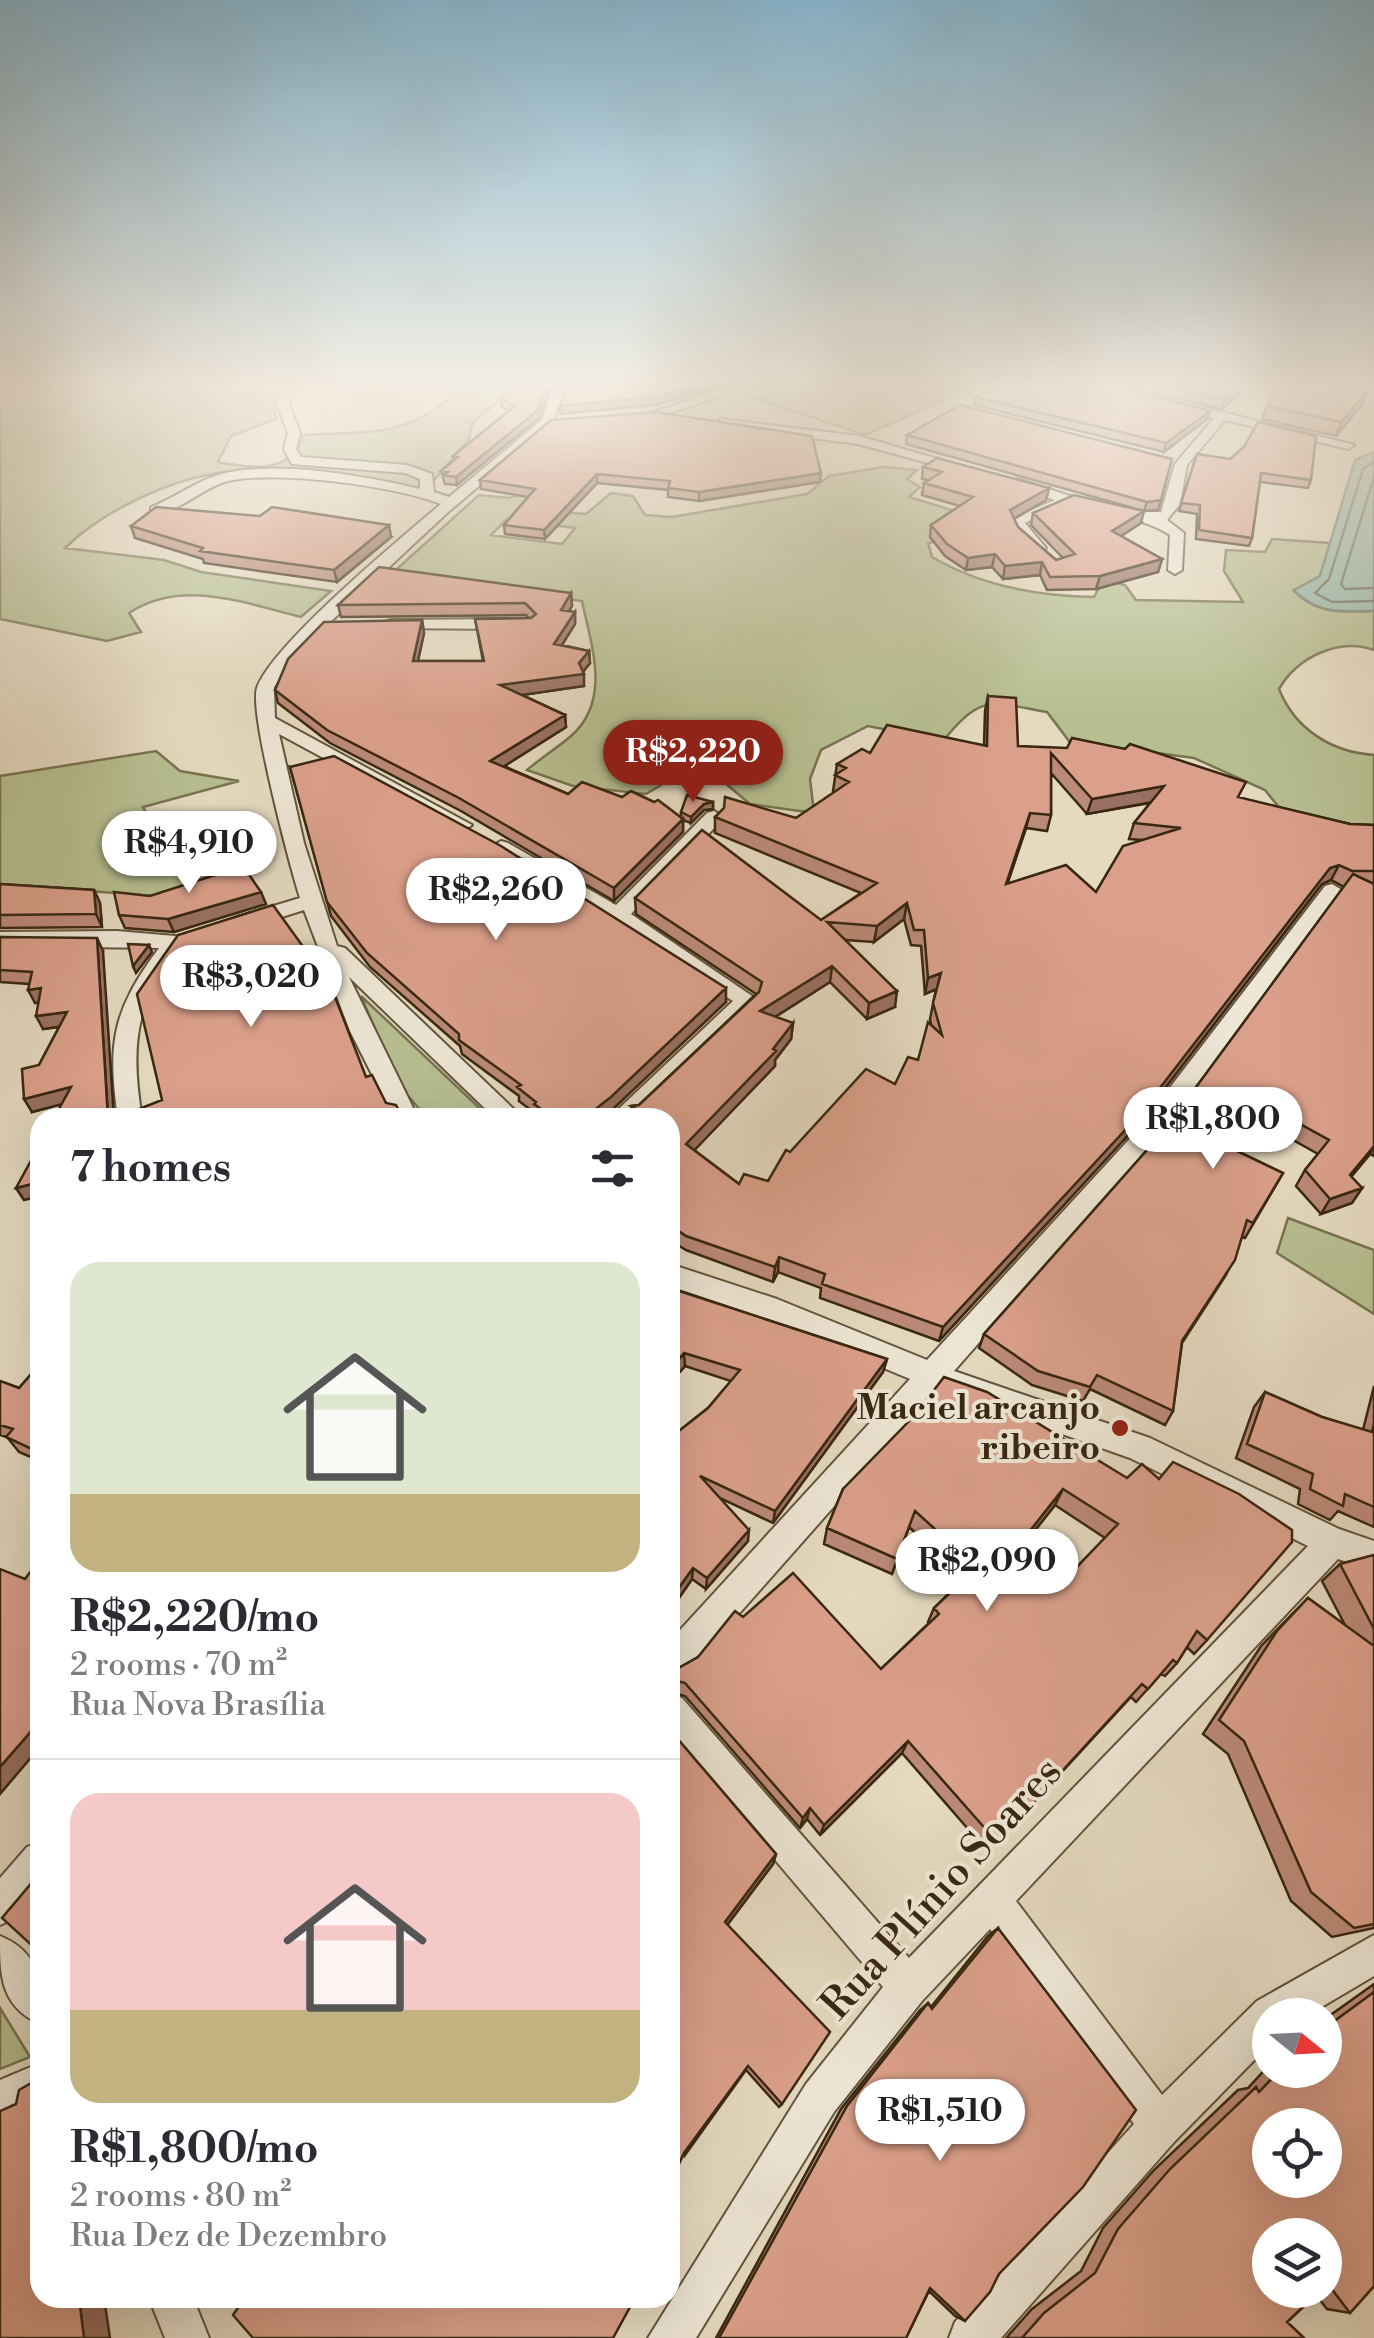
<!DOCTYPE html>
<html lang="en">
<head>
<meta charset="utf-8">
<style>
	:root { --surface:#fff; --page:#f2f2f3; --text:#2b2b33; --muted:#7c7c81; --line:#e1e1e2; --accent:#8f2418 }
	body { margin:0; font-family:"Libre Bodoni",serif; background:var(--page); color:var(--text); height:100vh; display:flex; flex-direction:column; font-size:38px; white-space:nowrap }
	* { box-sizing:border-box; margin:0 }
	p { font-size:32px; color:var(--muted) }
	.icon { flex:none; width:55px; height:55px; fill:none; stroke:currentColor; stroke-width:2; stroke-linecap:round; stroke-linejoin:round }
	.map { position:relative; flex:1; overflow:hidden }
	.sheet { position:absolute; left:30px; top:1108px; width:650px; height:1200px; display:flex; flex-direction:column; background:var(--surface); border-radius:30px; box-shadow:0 10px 40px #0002 }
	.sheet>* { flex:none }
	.needle { width:65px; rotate:108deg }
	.fabs { position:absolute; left:1252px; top:1998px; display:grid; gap:20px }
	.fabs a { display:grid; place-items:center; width:90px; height:90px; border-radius:50%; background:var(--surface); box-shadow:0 10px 40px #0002; font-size:50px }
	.price { position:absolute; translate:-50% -85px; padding:0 22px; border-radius:35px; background:#fff; color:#222; font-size:32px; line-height:65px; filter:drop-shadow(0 2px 5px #0008) }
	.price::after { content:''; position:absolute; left:50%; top:60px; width:30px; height:22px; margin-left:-15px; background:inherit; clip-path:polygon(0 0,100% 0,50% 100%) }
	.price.active { background:var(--accent); color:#fff }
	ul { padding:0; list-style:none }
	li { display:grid; align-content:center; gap:20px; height:530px; padding:0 40px }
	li+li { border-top:2px solid var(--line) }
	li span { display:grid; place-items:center; height:310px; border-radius:30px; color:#555 }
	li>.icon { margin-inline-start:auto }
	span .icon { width:180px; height:180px; fill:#fffc; stroke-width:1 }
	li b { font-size:42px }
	h2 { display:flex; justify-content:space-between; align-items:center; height:120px; padding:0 40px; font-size:42px }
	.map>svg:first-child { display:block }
	.green { fill:#b7bf91; stroke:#787351; stroke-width:2.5; fill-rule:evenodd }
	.water { fill:#97bbac; stroke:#71806e; stroke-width:2.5 }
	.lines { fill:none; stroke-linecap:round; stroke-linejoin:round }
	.shore { stroke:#68715e; stroke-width:2.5 }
	.street-casing { stroke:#63543d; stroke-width:4 }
	.street { fill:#eee7d6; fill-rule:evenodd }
	.wall { fill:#bc8a78; stroke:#382711; stroke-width:2.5; fill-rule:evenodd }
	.shaded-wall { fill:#997061; stroke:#382711; stroke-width:2.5 }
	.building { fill:#dba08b; stroke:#382711; stroke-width:2.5; fill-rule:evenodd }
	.poi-dot { fill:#8f2418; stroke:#eee7d6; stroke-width:4 }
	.labels { text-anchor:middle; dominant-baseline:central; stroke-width:8; stroke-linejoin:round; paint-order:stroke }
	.poi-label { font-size:35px; font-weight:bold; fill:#382711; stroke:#eee7d6; text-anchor:end }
	.near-street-label { font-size:42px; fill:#382711; stroke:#eee7d6 }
</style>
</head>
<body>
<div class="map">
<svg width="1374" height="2338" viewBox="0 0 1374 2338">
	<rect width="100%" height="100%" fill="#e5dac0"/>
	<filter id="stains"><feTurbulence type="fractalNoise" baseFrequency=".002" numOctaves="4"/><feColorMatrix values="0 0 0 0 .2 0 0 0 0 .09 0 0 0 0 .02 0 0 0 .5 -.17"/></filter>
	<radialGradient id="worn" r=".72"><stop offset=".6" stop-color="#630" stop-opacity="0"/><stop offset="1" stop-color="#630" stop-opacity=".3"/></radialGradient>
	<!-- green -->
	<path class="green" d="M0,386h283l-10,18 3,15 -45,17 -13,26c33,6 74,13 85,-27 61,-4 100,4 149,-39l-1,-10h57l2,5 -37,31 -4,17 -45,53c-60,-8 -125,-23 -185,-21 -57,2 -133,37 -174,77l99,12 37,12 130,19 -30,26c-57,-14 -120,-39 -172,-4l12,19 -34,9 -107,-22z
		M792,386h185l-112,49 -107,-36z
		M884,467l33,3 -10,9 13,8 -11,10 46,14 5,26 -32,6 4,14c49,29 106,39 162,40l9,-17 22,5 11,15 107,2 -19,-31 2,-21 39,2 7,-13 58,4 -10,33 -26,15c24,24 48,21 80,20v39c-36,-13 -77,8 -95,39 16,40 52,63 95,66v80l-88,-19 -21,-26 -71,-32 -125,-17 -22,-29c-56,-10 -65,-19 -104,29l-75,-15 -47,24 -11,29 4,34 -64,-9 -25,-21 -47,-8 -32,19 -73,-8 -46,-16c14,-12 30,-22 44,-34 41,-36 20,-91 11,-135l-193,-25 90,-81 30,3 21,-7 11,20 45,3 25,-21 22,3 12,19 27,2 135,-23 22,-18zM507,519l68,9 -13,16 -71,-9z
		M156,751l24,20 59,10 -96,26 26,48 48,-15 1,-15 34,-9 21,41 -121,39 -152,-12v-108z
		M361,996l128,121h-63l-27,-32z
		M1288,1218l86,32v64l-97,-61z
		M0,2008l30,49 -30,12z"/>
	<!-- water -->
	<path class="water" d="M1374,452v159c-33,0 -56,4 -80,-21l26,-14 35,-116z"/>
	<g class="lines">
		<!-- shore -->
		<path class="shore" d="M1374,462l-11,7 -34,110 -14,14 17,9 42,-1
			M1374,477l-33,107 4,5 29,-1"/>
		<defs>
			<path id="street" d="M285,386h12l-8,18 11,29 -4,16 5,8 106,8 25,9 2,18 15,5 93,-77 12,-34h12l-15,39 -104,88 -134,125 -39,49 1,31 197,107 -10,6 -7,-2 -176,-95 25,109 33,103 8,2 178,170h-28l-146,-141 69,141h-24l-44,-87 -46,-121 -60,19 -10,-7 3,-5 63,-19c-10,-32 -51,-186 -43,-210 16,-44 144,-150 184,-184 -46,-18 -164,-34 -213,-23 -26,6 -50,34 -77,32v-6c24,-9 45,-26 70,-33 55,-14 145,2 199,15v-10l-15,-6 -113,-9 -8,-15 4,-16 -11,-29z
				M734,386h18l-92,30 -10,-3z
				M1206,408l148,37 -6,4 -123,-29 -38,45 -7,39 -13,16 17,13 -2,37 -7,4 -7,-4 2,-35c-28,-19 -70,-20 -103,-31l-42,19 21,25 -7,4 -29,-25 3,-9 42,-18 -42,-14v-6l5,-1 95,31 48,2 14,-48 39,-46 -12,-3z
				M720,419l139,17 113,33 -7,4 -107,-29 -142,-18z
				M391,620l115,-1 8,5 -8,5 -121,-1v-6z
				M714,811l9,6 -2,4 -90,93 127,86 -121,118h-28l124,-117 -242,-154 10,-6 7,2 108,62 91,-92z
				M1332,884l10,6 -3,4 -186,251 -199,226 196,67 189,91 35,12v30l-36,-12 -322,342 146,194 95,-94 117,-66v41l-66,39h-38v29l-95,97 -174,197h-52l6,-16 179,-198 -144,-195 -68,72 -88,111 -138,226h-48l158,-254 77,-97 -213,-251v-43l12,5 227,260 399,-412 -178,-88 -193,-68 -255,288 -12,5v-42l240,-262 -151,-63 -89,-30v-22l107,35 150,61 208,-227 190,-247z
				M117,931l58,5 11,7c-52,54 -56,103 -44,175h-24c-11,-76 -5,-108 41,-170l-159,-2v-14z
				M40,1842v46l-27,31 -13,6v-47l27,-31z
				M0,1936c43,18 40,48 40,88 -40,-18 -40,-49 -40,-88z
				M40,2063v41l-40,17v-41z
				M149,2298h44l16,40h-44z"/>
		</defs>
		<!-- street casing -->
		<use href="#street" class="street-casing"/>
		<!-- street -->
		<use href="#street" class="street"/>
	</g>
	<!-- wall -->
	<path class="wall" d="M517,386h34l-12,32 -82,67 -12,-1 -4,-13 13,-10 -1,-5 56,-45 -8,-5v-8z
		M1129,386h111v8l-19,15z
		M1367,391l-5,13 -26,32 -74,-17 5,-13z
		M975,397l232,22 -43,33 -190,-47z
		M551,420l269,62 -121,19 -31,-4v-7l-71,-7 -52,56 -40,-5 -1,-9 24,-28 -47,-8 -1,-9z
		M907,435l265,24 -14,51 -14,1 -238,-67z
		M1197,454l114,26 -3,8 -48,-6 -8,56 -3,8 -53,-7 1,-25 -18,-3z
		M923,467l126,21 -3,12 -32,19 4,8 38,33 7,-2 -32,-33 2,-12 108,10 -20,13 41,23 -4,13 -62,17 -49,1 -7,-15 -37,4 -11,-12 -26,3 -21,-14 -15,-19 1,-12 29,-19 -38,-11 2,-12 4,-3 -6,-1z
		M131,526l260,11 -54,45 -133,-19 -1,-4 -68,-21z
		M571,593l1,13 -3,5 6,1v12l-13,21 27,6 1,12 -7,9 1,14 -62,9 43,20 1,12 -62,39 64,28 113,23v-5l32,-10v7l-9,1 -13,13 -8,-3v12l-69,69 -153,-90 -131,-68 -52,-40 -3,-13 147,-70 2,13 -6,28h65l-8,-42 54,-1 -3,-3 -185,2 -3,-12z
		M988,696l30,50 332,78 24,1v331l-4,-2 -19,23 11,11 -10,15 -31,11 -25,-28 9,-16 13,-16 -57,-32 -20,31 42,20 -38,65 -3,-1 -16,38 -44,68 -9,68 -8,14 -75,-36 -7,12 -51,-16 -53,-37 5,-14 179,-202 181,-245 -13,-7 -9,4 -190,247 -193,210 -119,-43 1,-10 -43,-16 -5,10 -87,-32 -16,-10v-122h-38l-1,-12 8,-1 117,-111 -120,-80 -1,-16 186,22 40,-27 -146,-60v-16l81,1 39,-26 -2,-1 4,-27 33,-11 114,-7 1,-35zM1051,773l36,41 63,-11 -16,20 -5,16 14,1 -47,52 -89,-8 19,-56 21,3 4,-16zM904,919l7,26 10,1 4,48 11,-5 -6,30 1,6 -13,35 -23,24 -105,68 -22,29 -29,3 -45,-34 81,-84v-6l16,-21 2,-16 -18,-6 55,-35 37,37 28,-12 -50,-67 29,2z
		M290,767l436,235 -124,116h-67v-5l-16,-12v-5l-57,-42 -2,-8 -90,-79 -39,-51z
		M0,884l94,6 6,13 2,24 -102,1z
		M150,896l116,8 -92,28 -49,-4 -6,-13z
		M0,937l103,14 -41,153 -30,8 7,-47 20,-38 -16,2 -4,-27 -4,1 -6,-19 -29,-2z
		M670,1288l217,71 -4,13 -110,151 -53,-25 28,43 -42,48 -14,-10 -22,32v-173l38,-30 23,-27 -46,-15 -15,17z
		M40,1364v97l-21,-9 -12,-15 -7,-2v-54l19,7z
		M1374,1386v141l-36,-16 -8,9 -32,-16 2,-15 -64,-31 18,-51 11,-15 57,25 41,13z
		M1127,1478l80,162 -13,14 -7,-7 -10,16 -12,13 -4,-2 -25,28 -5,-5 -143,155 -86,-99 -82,82 -13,-16 -7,9 -115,-132 -15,-4v-19l28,-16 45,-40 138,52 48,-46 -1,-1 6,-14 31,-30 -56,-51 -17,47 -68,-30 3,-16 16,-39zM1055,1505l50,33 -33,34 -40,-38z
		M1374,1555v373l-42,9 -41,-36 -63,-147 -25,-20 58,-88 47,-48 37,27 -23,-44 18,-17z
		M670,1730l106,124 -3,10 -45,60 54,180 -3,3 -33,-37 -61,85z
		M998,1928l1,346 -34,47 -10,-5 -26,-25 -23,47h-190l125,-229 79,-99 8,-7 3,4 57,-71z
		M1374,1984v302l-24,27 -23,-4 -11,-14 -29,27 17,16h-298l26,-29 49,-38 22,-43 51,-58 84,-80 10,-2 22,-24v6h55v-51zM1325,2235v55h-55z"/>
	<!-- shaded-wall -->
	<path class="shaded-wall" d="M547,386h4l-12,32 -82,67 -1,-8z
		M696,386h27l-68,19 -95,9v-8z
		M1242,386l-2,8 -19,15 3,-9z
		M1367,391l-5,13 -26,32 5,-14z
		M1210,411l-3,8 -43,33 2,-9z
		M821,473l-1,9 -121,19v-9z
		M597,474v9l-52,56 -1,-9z
		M1049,488l-3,12 -38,22 2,-12z
		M1161,500l-3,10 -14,1 3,-9z
		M1144,511l-3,12 -32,21 3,-13z
		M389,525l2,12 -54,45 -3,-12z
		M995,554l-3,13 -26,3 2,-12z
		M1162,559l-4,13 -62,17 4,-13z
		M1042,562l-2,13 -37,4 2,-13z
		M571,593l1,13 -10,16 -1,-12z
		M575,612v12l-20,32 -1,-12z
		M422,620l2,13 -9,41 -2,-13z
		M589,651l1,12 -9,11h3v12l-83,12 -1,-13 79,-22z
		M565,715l1,12 -74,47 -2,-13z
		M1164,786l-6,15 -71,13 5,-15z
		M713,802v7l-9,1 -13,13v-6l13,-13z
		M1030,813l-4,15 -24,72 4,-16z
		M683,819v13l-69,69v-13z
		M1339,865l-8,15 -9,4 -190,247 -193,210 4,-14 387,-459z
		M94,890l6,13 2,24 -6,-13z
		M261,892l5,12 -92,28 -6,-13z
		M907,903l-3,16 -30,23 3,-16z
		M97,938l6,13 11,167h-6z
		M149,945l3,7 -16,21 -3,-7z
		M832,966l-2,16 -71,45 1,-16z
		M941,973l-4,16 -12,5 3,-16z
		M41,988l7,13 -13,2 -7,-13z
		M726,988v14l-114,108 -10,8h-18z
		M897,991l-2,16 -28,12 2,-16z
		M67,1012l6,13 -30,4 -7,-13z
		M793,1023l-2,16 -16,21v6l-89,93v-15l87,-95z
		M71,1087l7,13 -46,12 -8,-13z
		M1269,1107l-8,15 -30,46 8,-16z
		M1374,1146l-4,8 -30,36 10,-15z
		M40,1182v14l-16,4 -8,-12z
		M1362,1188l-10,15 -31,11 9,-15z
		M779,1257l-1,15 -5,10 2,-15z
		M684,1353l1,13 -15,17v-13z
		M887,1359l-4,13 -110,151 2,-12z
		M1063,1489l-8,16 -33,42 7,-15z
		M749,1530l-1,11 -42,48 1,-11z
		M693,1568l-1,11 -22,32v-11z
		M40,1721v26l-40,47v-27z
		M908,1741l-6,12 -82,82 4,-10z
		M810,1808l-3,11 -7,9 3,-10z
		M776,1854l-3,10 -49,65 1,-7z
		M79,2298h25l6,40h-26z"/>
	<!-- building -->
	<path class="building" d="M517,386h30l-9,24 -82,67 -12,-2 4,-3 -7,-1 17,-14 -5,-1 61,-49 -13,-9z
		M579,386h117l-41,11 -95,9 4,-14z
		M998,386h123l89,25 -44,32 -191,-46z
		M1163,386h79l-18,14z
		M1278,386h64l25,5 -26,31 -74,-16z
		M960,405l212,54 -11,41 -14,2 -240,-67z
		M656,412l156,24 9,37 -122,19 -31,-4 2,-7 -73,-7 -53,56 -40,-5 31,-36 -55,-9 71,-60z
		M1258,422l58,14 -5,44 -50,-7 -9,65 -53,-8 1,-25 -19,-2 16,-49 33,5 14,-12z
		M937,458l112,30 -39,22 8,17 38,33 19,-6 -42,-41 41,-18 70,16 -32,20 50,28 -62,17 -50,1 -8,-15 -37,4 -10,-12 -27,4 -21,-14 -16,-19 42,-28 -49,-14 18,-11 -19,-5z
		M156,507l104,9 12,-9 117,18 -55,45 -134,-19 3,-3 -72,-22z
		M379,567l192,26 -10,17 14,2 -21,32 35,7 -10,12 5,11 -84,11 65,30 -75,46 78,33 14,-12 40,15 9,-6 23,11 4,-2 25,19 -69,69 -155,-90 -132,-68 -52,-40 13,-31 36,-37 98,-2 -9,41h71l-9,-42 56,-1 5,-4 -11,-11 -187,2z
		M988,696l28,2 2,48 49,2 5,-10 53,11 5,-5 116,38 -8,15 112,27 24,1v46h-22l-13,-6 -9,3 -191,247 -196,212 -121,-43 3,-10 -46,-17 -4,10 -89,-31 -16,-11v-107h-18l-21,-12 8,-1 120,-113 3,-10 -127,-84 67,-68 119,90 56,-37 -162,-66 9,-9 1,-11 71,21 53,-36 -14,-7 11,-7 -9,-4 25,-15 8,4 17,-28 100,21zM1051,753l41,46 72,-13 -30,37 47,5 -58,18 -27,46 -30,-27 -60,19 24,-71 21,2zM907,903l7,27h10l4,48 13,-5 -8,30 9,32 -14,-13 -10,38 -10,-3 -13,27 -29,-15 -76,83 -4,-2 -18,31 -24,-7 -5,10 -53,-40 90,-93 -3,-2 20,-26 -33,-12 72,-45 37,37 28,-12 -70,-69 50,4z
		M334,756l167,90 225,142 -115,109 -27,21h-30l-20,-14 2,-2 -19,-15 4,-2 -62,-45v-6l-92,-81 -40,-51 -37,-135z
		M687,795l26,7 -9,2 -13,13 -10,-5z
		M243,866l18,26 -93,27 -49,-4 -5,-23 36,4z
		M1353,874l21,10v262l-24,29 12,13 -32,11 -25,-29 24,-30 -60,-33 -30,45 44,21 -30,50 -6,-3 -12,40 -53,81 -9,70 -76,-36 -7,12 -52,-16 -54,-37 179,-202z
		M0,884l94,6 2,24 -96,1z
		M273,905l57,79 36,93 6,-2 14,28 10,2 7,13h-261l-3,-9 23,-9 -25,-106 41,-59z
		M0,937l97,1 11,180h-54l17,-31 -47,12 -2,-30 17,-4 28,-53 -31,4 5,-28 -13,2 4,-18 -32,-2z
		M128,944l21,1 -16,21z
		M40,1144v38l-24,6z
		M670,1288l217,71 -112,152 -75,-35 49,54 -42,48 -14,-10 -23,32v-162l38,-30 32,-38 -56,-17 -14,17z
		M40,1364v85l-2,3 -32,-15 7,-8 -13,-4v-44l19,7z
		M944,1377l43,15 140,86 15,-14 17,15 14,-17 66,32 53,36v12l-85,98 -10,-9 -20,32 -4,-3 -25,29 -6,-5 -145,158 -89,-101 -84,84 -14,-17 -7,10 -118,-135 -15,-4v-6l28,-16 37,-46 8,6 50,-44 88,96 58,-55 -5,-6 43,-41 -62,-56 -18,48 -70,-31 16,-39 71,-73zM1063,1489l55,35 -46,48 -43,-40z
		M1265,1392l57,25 50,15 2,-9v84l-29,-13 -2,12 -4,-2 -29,-15 3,-15 -66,-30z
		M1374,1555v74l-34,-65z
		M40,1559v162l-40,46v-198l25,10z
		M1308,1598l66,48v278l-20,4 -43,-36 -67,-151 -25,-21 58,-89z
		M670,1730l106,124 -51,68 105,110 -48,72 -34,-38 -64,87 -14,31z
		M40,1873v80l-38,-35z
		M998,1928l138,182 -53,77 -84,87 -9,18 -25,29 -35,-33 -24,50h-187l128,-232 81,-103 4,6z
		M1374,1992v294l-24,27 -22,-29 -3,3v-52h-55v55h51l-34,32 17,16h-282l22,-25 51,-40 23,-44 52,-60 86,-82 3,5 21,-22h45v-42zM1270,2125h55v55h-55z
		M40,2078v220h39l5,40h-84v-227l16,-7 3,-14z
		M245,2298h390l-22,40h-360l-20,-23z"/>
	<!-- sky -->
	<linearGradient id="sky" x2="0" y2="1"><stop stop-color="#87b7d0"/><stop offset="0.54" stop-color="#f3eee3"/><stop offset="1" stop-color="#f3eee3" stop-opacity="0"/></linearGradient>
	<rect width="1374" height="713" fill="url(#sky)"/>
	<!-- markers -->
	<circle class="poi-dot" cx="1120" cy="1428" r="10"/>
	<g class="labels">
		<!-- poi labels -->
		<g class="poi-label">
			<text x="1100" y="1408">Maciel arcanjo<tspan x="1100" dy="40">ribeiro</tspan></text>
		</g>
		<!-- near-street labels -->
		<g class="near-street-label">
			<text transform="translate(942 1889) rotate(-48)">Rua Plínio Soares</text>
		</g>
	</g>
	<rect width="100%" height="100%" filter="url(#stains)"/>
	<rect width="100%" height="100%" fill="url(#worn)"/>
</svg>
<div class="fabs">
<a><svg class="needle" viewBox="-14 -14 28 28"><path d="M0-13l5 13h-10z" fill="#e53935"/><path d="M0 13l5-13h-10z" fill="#7c7c81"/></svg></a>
<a><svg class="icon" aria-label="locate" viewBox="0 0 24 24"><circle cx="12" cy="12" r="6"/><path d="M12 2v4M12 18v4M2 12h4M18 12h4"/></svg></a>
<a><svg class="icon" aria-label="layers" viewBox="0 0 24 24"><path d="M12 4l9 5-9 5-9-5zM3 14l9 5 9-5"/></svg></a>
</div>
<b class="price active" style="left:693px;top:805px">R$2,220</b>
<b class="price" style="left:189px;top:896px">R$4,910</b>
<b class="price" style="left:496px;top:943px">R$2,260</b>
<b class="price" style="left:251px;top:1030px">R$3,020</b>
<b class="price" style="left:1213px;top:1172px">R$1,800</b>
<b class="price" style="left:987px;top:1614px">R$2,090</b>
<b class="price" style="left:940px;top:2164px">R$1,510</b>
<section class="sheet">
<h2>7 homes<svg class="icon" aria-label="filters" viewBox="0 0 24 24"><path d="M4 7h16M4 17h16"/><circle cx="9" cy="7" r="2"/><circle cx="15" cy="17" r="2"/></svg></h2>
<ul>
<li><span style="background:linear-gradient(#dfe7d0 75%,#c2b280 0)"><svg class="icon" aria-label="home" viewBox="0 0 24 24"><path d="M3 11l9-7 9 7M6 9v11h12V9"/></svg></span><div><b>R$2,220/mo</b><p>2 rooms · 70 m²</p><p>Rua Nova Brasília</p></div></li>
<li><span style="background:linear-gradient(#f6c9c9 70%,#c2b280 0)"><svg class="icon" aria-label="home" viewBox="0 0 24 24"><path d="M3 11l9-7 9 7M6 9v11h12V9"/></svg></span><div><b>R$1,800/mo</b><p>2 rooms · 80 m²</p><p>Rua Dez de Dezembro</p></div></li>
</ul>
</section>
</div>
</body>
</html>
